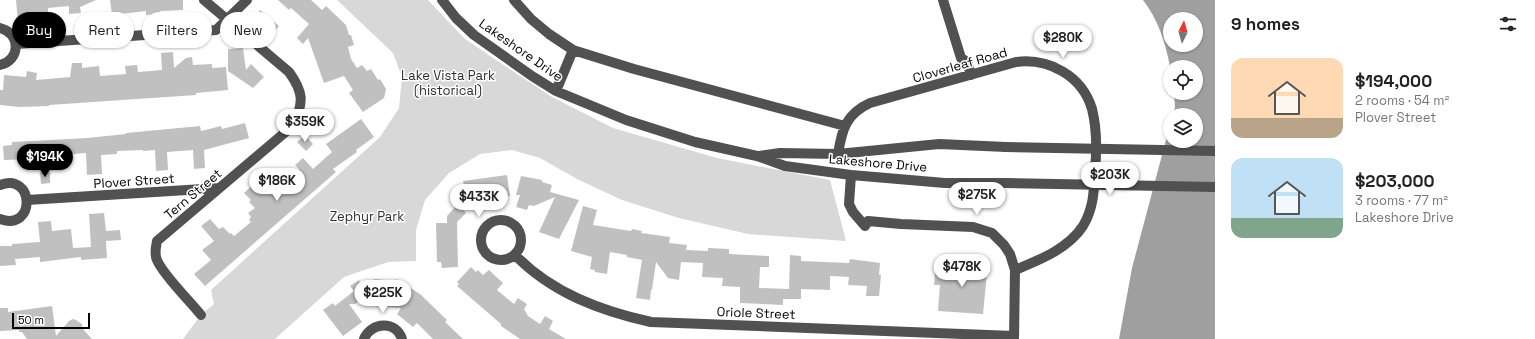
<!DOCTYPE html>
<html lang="en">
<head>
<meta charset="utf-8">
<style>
	:root { --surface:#fff; --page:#f6f6f6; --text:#222; --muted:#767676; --accent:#000 }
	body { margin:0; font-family:"Space Grotesk",sans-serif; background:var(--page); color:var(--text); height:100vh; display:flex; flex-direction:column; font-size:15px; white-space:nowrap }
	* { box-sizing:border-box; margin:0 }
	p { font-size:13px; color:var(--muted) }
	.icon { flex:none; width:22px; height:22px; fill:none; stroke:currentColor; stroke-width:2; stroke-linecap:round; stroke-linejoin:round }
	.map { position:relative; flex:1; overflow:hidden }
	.panel { display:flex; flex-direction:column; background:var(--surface); width:320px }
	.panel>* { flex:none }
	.top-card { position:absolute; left:12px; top:12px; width:380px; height:36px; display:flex; gap:8px }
	.needle { width:26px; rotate:5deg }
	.fabs { position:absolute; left:1163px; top:12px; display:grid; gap:8px }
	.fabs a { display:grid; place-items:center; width:40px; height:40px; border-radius:50%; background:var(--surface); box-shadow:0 1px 3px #0004; font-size:20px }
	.scale { position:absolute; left:12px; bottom:10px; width:78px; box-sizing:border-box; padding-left:4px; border:2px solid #000; border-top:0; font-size:11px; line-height:14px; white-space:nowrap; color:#000; -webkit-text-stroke:3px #fff; paint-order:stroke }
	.price { position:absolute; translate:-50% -34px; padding:0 9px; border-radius:14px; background:#fff; color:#222; font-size:13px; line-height:26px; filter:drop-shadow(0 1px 2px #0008) }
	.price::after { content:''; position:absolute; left:50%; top:24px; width:12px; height:9px; margin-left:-6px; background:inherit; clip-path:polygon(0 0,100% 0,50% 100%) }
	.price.current { background:var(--accent); color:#fff }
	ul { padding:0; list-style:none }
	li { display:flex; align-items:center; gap:12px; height:100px; padding:0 16px }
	li span { display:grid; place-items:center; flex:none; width:112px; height:80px; border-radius:12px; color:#555 }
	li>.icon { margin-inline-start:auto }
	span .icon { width:48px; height:48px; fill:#fffc; stroke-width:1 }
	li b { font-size:17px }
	h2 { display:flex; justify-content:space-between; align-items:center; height:48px; padding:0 16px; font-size:17px }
	.chip { padding:0 14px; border-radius:18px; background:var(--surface); box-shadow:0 1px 3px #0004; font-size:14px; line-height:36px }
	.chip.current { background:var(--accent); color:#fff }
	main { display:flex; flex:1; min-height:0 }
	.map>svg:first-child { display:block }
	.green { fill:#d8d8d8 }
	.water { fill:#9f9f9f; fill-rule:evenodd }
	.building { fill:#c0c0c0 }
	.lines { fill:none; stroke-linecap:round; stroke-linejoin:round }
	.minor { stroke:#515151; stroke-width:10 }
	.minor-bridge { stroke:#515151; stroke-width:10 }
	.labels { text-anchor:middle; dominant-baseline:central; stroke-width:3; stroke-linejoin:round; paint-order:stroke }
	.street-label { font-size:13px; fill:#000; stroke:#fff }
	.park-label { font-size:13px; fill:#2f2f2f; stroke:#fff }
</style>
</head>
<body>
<main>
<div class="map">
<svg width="1215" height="339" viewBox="0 0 1215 339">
	<rect width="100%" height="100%" fill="#fff"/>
	<!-- green -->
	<path class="green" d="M337,0h91l36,38 26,18 62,41 61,31 104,30 113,22 16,61 -98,-7 -69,-16 -57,-18 -45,-21 -37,-21 -28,-8 -32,4 -31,19 -24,27 -9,30v31l-28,1 -44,15 -69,62h-92l18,-24 13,-11 -3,-14 169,-153 19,-29 3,-31 -9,-24z"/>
	<!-- water -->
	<path class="water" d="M1143,0h72v339h-96l13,-71 38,-143v16h26v-26h-23l2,-8 -1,-14h22v-26h-26c-4,-23 -12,-48 -27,-67zM1170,19h26v26h-26z"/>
	<!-- building -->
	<path class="building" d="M16,0h80l-16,7 1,6 -12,1v-8l-21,2v8l-18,2v2l-12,1z
		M110,0h73v10l-23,1v3l-14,1v-4l-34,4z
		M278,0h33l11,10 4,-4 20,19 3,10h2l3,10 -6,2 3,12 6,9 5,-3 5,6 4,-2 7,11 2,-1 6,10 -2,9 -21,14 -14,-19 4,-3 -9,-14 -20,7 -16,-45 -5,6 -6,-6 12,-14 -18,-16 -2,2z
		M260,10l19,16 -7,9 -3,-3 -1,1 -15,-13z
		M243,48l3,22 5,-6 13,13 -11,11 -25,-17v-22z
		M173,52l1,16 12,-10 6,-1 1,8 19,-1v4l14,-1 2,23 -32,3v2l-103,7 -44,3v1l-29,1 -20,-2v-15h3l1,-15 22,2 1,-6 10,2 -1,7 34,-3 2,-14h10v5l17,-2 1,10 26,-2 -1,-8 12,-1 1,7 24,-2 -1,-17z
		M361,119l13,18 -18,13 1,2 -24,17 3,3 -131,114 -11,-12 17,-14 -9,-10 12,-9 -13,-15 9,-7 9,10 4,-2 7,7 1,-1 3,3 17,-14 -2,-2 2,-3 -3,-4 7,-5 -6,-6 2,-2 -7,-7 12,-11 -3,-3 8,-7 15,17 7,-6 1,2 14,-12 -1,-2 2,-2 -4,-4 8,-7 10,11 19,-17 -6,-8z
		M245,123l4,15 -45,12 1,18 -11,1 -1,-19 -26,2 1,18 -12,1 -1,-21 -12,1v-1l-26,1v3l-16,1 1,19 -15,1 -1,-22 -54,4v2l-28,1 -1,-14 9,-1v-3l75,-4 39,-4v-1l74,-7 1,5 20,-5 1,3z
		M305,135l8,9 -7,7 -9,-9z
		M40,172h10v11l-9,1z
		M507,175l3,21 -16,2v2l-35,3 7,-7 -3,-15z
		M521,176l21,4v2l10,3 -2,7 29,8 -20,39 -20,-7 16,-35 -21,9 -5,-1 -2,5 -11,-3 4,-12h-4z
		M458,204l8,9 -9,9 1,45 -16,1 -1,-6h-4l-1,-39h11v-7z
		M583,206l14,4 -4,15 38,6 1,-2 10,2 -1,2 29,4 -1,6 18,2 -1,5 22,1v-3l21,1v5l40,2v11h-9l-1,21 30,1 1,-34 11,1v5l48,2 1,-4 30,4 -1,12h2l-2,21h-13l1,-10 -19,-1 1,-8 -19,-1v14l-29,-1v10h-18v6l-43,-2v-16l-18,-1 1,-8 -21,-1 1,-14 -22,-1 -2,18 -11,-2 -12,-16 -4,28h-1l-1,10 -14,-2 6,-38 -15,-3v-2l-17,-3 -3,22 -12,-2v-2l-5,-1 2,-12 -21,-6z
		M104,213l2,18 14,-1 1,10 -15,1 1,17 -26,2v-3l-41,5v-5l-25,2 1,6 -16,1v-20h12v-2l28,-2 -2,-20 13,-1 1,10 19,-2 2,19 18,-1 -2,-33z
		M951,262l20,1v1l5,1 8,8h3l-4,41 -45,-3 2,-26h-6l1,-13h10l1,-9z
		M471,267l5,5 2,-2 5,5 6,-5 14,13 -6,7 17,14 4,-6 9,6 -3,5 4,7 12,8 5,-8 8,5 -4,8 17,10h-46l-19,-13v-2l-44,-38 2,-2 -2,-2z
		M374,279l21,2 1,-2 24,15 27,26 -2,2 18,17h-30l-16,-16 -4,4 -16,-13 4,-6 -27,-2 1,-16 -20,14h-6l13,18 -19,14 -20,-26 10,-7 2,3 19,-15 -4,-5 9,-6 1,2 13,1z
		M52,306l4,30 13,-15 4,-2 3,1 6,4v4l10,11h-65l-5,-7h-3v-2l-19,1v-23h8v4z"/>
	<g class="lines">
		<!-- minor -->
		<path class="minor" d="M442,0l14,18 18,17 58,41 24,15 70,29 69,22 62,14 28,10 66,9 94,8h61
			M514,0l17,19 18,15 24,16 61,19 211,57
			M943,0l18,58 6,4 4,13
			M0,28c21,5 21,32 0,37
			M16,44l200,-14 31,-30
			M556,91l17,-41
			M838,154c4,-25 8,-40 32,-51l146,-41c32,-4 66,13 76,47 5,20 5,40 3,61 -1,19 -1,38 -12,56 -15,23 -44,34 -68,44
			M759,156l21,-3 58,1 101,-10 67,3
			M851,175l-2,29 4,8 12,14 3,-5 33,3 72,3 19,6 12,12 6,9 5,16 -1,69
			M0,185c35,-13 36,47 0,34
			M27,200l192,-12
			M481 240a20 20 0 1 1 40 0a20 20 0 1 1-40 0Z
			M515,255c37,38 86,56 136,67l363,14
			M201,315c-11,-14 -38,-40 -44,-55 -3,-6 -1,-13 0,-19l138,-117c8,-23 9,-31 -6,-52l-85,-72
			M364,339c7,-17 32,-19 38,0"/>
		<!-- minor-bridge -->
		<path class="minor-bridge" d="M1006,147l209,4
			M1006,183l209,4"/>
	</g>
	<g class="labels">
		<!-- street labels -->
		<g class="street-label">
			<text transform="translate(521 50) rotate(35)">Lakeshore Drive</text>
			<text transform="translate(960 65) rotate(-16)">Cloverleaf Road</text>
			<text transform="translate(878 163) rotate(5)">Lakeshore Drive</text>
			<text transform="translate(134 181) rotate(-4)">Plover Street</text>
			<text transform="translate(193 194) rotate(-40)">Tern Street</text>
			<text transform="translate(756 313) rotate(2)">Oriole Street</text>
		</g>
		<!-- park labels -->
		<g class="park-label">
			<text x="448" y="75">Lake Vista Park<tspan x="448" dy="15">(historical)</tspan></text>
			<text x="367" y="216">Zephyr Park</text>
		</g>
	</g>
</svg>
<div class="fabs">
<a><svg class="needle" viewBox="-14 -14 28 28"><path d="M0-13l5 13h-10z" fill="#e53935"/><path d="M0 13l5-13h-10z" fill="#767676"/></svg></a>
<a><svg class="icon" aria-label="locate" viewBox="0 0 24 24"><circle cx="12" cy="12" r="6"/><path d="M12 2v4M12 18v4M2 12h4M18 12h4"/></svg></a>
<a><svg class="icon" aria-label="layers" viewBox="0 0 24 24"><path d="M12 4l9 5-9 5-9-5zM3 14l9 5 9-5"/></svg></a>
</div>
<div class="scale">50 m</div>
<b class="price" style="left:1063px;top:59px">$280K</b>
<b class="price" style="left:305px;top:143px">$359K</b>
<b class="price current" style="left:45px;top:178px">$194K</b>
<b class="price" style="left:1110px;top:196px">$203K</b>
<b class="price" style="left:277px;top:202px">$186K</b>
<b class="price" style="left:977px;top:216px">$275K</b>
<b class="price" style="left:479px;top:218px">$433K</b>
<b class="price" style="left:962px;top:288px">$478K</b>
<b class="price" style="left:383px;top:314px">$225K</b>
<div class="top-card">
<a class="chip current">Buy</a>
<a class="chip">Rent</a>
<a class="chip">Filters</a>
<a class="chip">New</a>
</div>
</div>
<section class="panel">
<h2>9 homes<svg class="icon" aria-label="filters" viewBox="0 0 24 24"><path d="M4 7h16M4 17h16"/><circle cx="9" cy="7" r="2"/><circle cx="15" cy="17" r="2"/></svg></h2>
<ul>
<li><span style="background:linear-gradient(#ffd9b3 75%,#b9a48a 0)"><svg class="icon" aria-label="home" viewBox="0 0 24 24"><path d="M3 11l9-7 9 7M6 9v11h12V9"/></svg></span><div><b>$194,000</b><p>2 rooms · 54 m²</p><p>Plover Street</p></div></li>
<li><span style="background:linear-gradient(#bfe0f5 75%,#7fa58c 0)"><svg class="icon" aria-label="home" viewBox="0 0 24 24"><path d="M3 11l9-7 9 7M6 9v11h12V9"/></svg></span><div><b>$203,000</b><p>3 rooms · 77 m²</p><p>Lakeshore Drive</p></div></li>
</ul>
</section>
</main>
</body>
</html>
